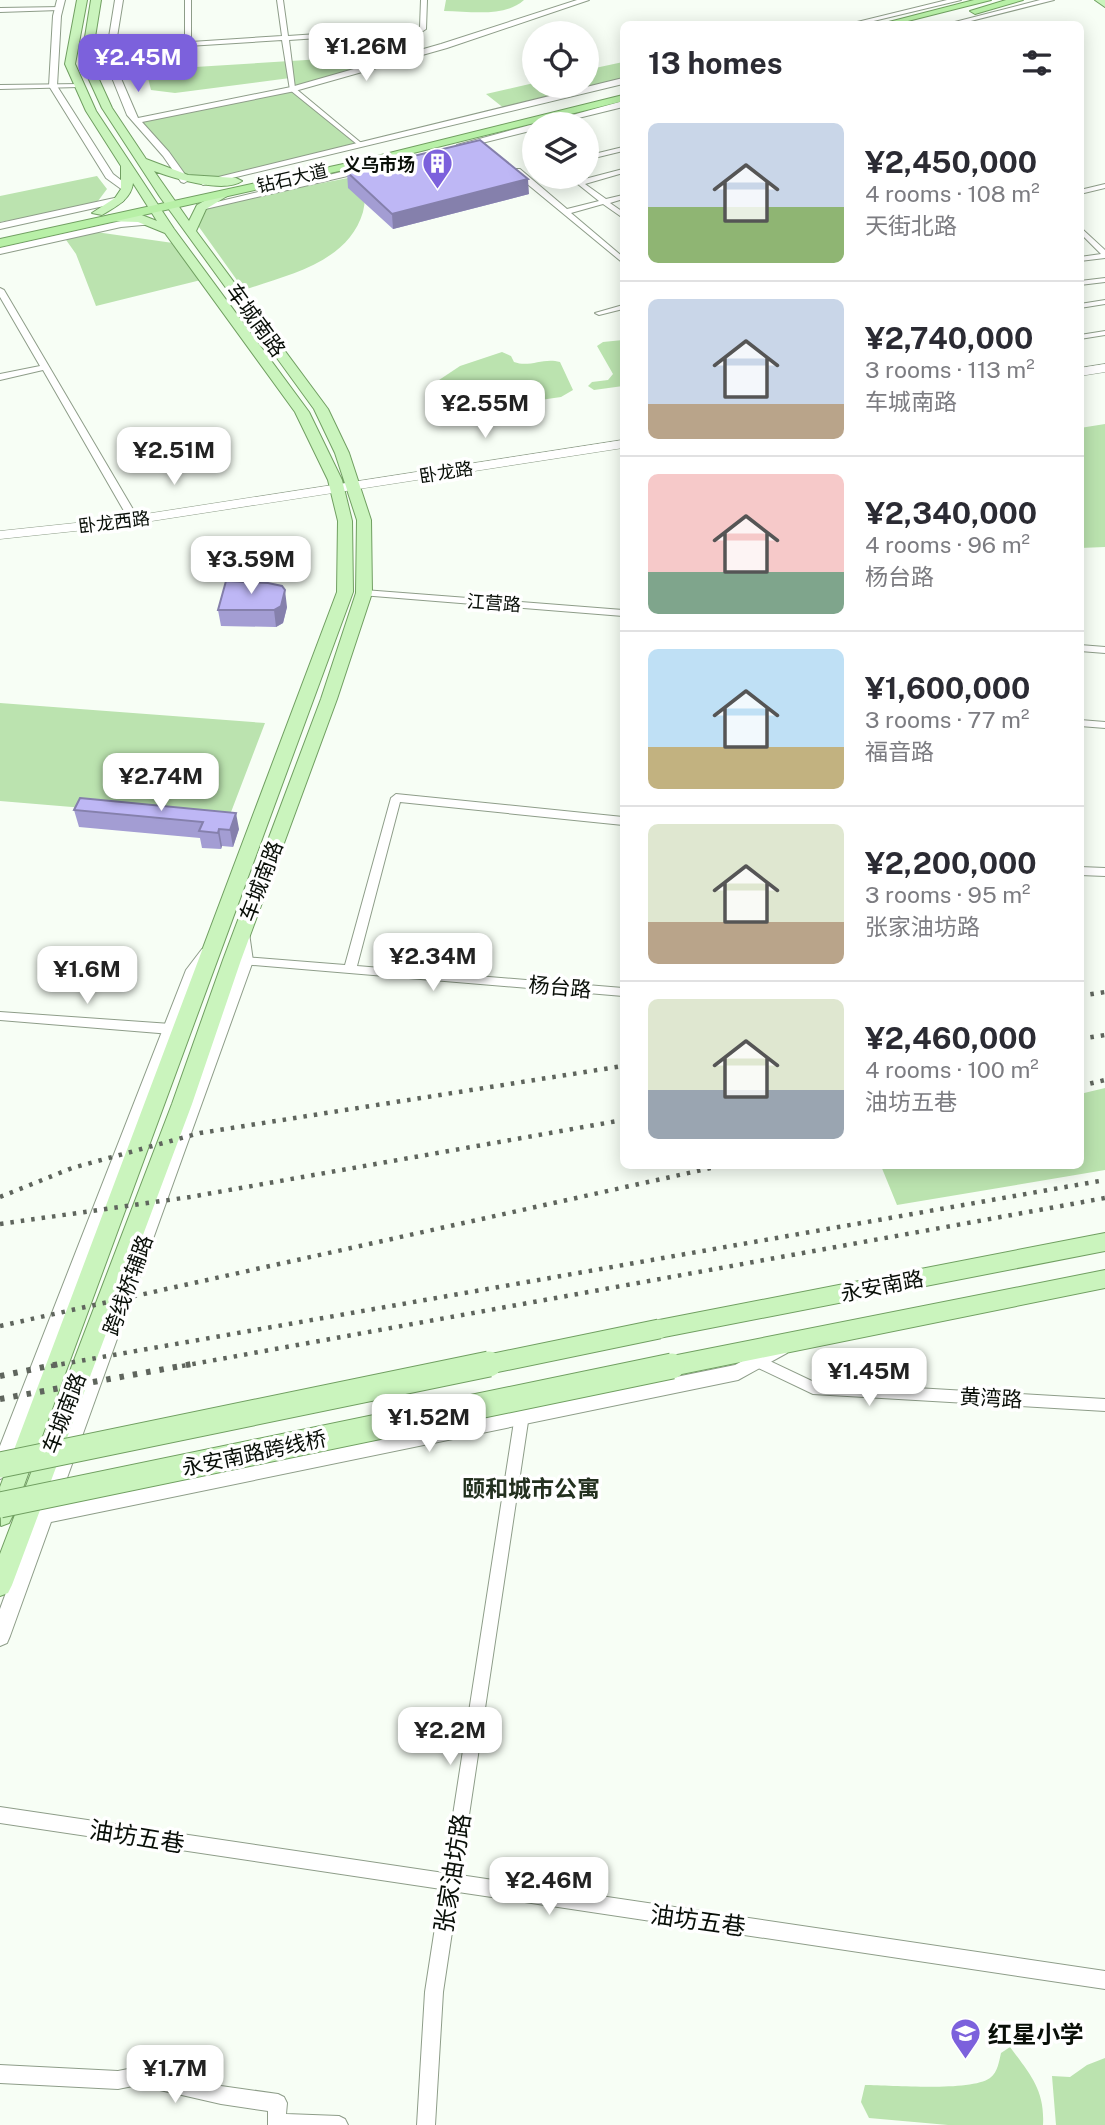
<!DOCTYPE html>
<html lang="en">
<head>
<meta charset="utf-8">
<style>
	:root { --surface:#fff; --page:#f2f2f3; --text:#2b2b33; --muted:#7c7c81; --line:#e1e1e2; --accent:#7c61dc }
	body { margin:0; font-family:"Public Sans","Noto Sans SC",sans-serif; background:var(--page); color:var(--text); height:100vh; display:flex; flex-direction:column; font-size:26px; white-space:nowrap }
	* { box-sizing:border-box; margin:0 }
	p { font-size:23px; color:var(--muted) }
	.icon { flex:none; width:38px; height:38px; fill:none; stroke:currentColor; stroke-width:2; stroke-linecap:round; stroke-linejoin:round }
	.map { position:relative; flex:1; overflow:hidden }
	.side { position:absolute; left:620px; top:21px; width:464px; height:1148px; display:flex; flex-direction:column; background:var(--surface); border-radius:10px; box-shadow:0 4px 18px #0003 }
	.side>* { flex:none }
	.fabs { position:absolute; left:522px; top:21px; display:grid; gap:14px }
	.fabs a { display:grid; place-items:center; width:77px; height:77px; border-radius:50%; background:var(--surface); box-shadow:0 4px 18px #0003; font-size:35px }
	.price { position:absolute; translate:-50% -60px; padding:0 16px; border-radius:14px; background:#fff; color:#222; font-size:23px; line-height:46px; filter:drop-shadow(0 2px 4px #0008) }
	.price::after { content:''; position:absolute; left:50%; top:42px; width:21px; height:16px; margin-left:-10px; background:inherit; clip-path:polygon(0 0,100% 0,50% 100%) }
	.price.current { background:var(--accent); color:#fff }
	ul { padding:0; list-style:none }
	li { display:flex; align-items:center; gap:21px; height:175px; padding:0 28px }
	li+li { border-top:2px solid var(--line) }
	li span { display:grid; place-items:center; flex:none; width:196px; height:140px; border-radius:10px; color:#555 }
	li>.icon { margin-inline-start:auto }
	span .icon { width:84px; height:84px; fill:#fffc; stroke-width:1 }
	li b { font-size:30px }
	h2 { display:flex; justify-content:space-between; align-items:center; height:84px; padding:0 28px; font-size:30px }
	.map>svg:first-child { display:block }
	.green { fill:#bbe3af }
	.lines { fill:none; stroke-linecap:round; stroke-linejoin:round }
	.minor-casing { stroke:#8e9d89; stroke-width:2 }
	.tertiary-casing { stroke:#8e9d89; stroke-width:2 }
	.secondary-casing { stroke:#8e9d89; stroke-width:1 }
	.primary-casing { stroke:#709f61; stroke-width:2 }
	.trunk-casing { stroke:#709f61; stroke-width:2 }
	.minor { fill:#fff; fill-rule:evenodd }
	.tertiary { fill:#fff; fill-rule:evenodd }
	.secondary { fill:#fff; fill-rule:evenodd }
	.primary { fill:#caf4bd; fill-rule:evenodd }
	.trunk { fill:#b8f0a7; fill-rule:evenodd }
	.rail-far1 { stroke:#5f655d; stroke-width:4.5; stroke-dasharray:3.5 7; stroke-linecap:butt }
	.rail { stroke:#5f655d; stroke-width:6; stroke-dasharray:4.5 9; stroke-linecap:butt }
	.primary-bridge-far1-casing { stroke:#709f61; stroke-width:21; stroke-linecap:butt }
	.primary-bridge-casing { stroke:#709f61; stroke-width:27; stroke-linecap:butt }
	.primary-bridge-far1 { stroke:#caf4bd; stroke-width:19 }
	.primary-bridge { stroke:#caf4bd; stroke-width:25 }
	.wall { fill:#a39dd3 }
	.shaded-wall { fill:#8580ac }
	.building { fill:#beb7f5; stroke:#8580ac; stroke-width:2 }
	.labels { text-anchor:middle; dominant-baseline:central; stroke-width:7; stroke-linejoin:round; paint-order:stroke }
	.far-poi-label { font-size:18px; font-weight:bold; fill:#090f08; stroke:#fff; text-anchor:end }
	.far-street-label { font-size:18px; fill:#090f08; stroke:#fff }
	.street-label { font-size:21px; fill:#090f08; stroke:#fff }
	.neighbourhood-label { font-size:23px; font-weight:bold; fill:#23301f; stroke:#fff }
	.near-street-label { font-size:24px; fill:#090f08; stroke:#fff }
	.near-poi-label { font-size:24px; font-weight:bold; fill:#090f08; stroke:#fff; text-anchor:start }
</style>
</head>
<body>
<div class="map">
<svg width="1105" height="2125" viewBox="0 0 1105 2125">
	<rect width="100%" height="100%" fill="#f7fef5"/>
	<!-- green -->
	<path class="green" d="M446,0h78c-20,18 -54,11 -80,11z
		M418,53l-125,36 65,54 -155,39 -19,-2 -48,-59 156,-32 -2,-11 -115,15 -24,-3 -5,-20z
		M623,62v19l-118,28 -19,-15 48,-11v3h52v-16z
		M97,176l10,13 -12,16 -95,17v-26z
		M358,176l9,9c-2,9 -2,19 -4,27 -15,51 -76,63 -119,78l-50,-70 7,-13z
		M89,231l91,13 25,35 -109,27 -20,-52 -12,-17z
		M623,340v46l-29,4 -6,-4 4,-4 16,-2 5,-6 -16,-28 6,-4z
		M502,352l9,4 3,6c16,6 29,-5 46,0l13,28 -12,7 -95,14 -11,-4 -16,-27 21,-14z
		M1105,424v123l-25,1v-120z
		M0,703l265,20 -37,97 -228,-19z
		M1105,1088v82l-208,35 -16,-39h199v-72z
		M1010,2047c20,27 35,43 33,78h-95l-79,-7 -8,-16 4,-17c27,0 105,7 125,-7 8,-6 9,-17 11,-25z
		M1105,2058v67h-49l-4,-49 18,1 17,-12z"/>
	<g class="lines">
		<defs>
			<path id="minor" d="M185,0h6v42l91,-6 -5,-36h6l5,36 132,-9 1,-27h6l-1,29 -3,2 -134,9 6,48 65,54 2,1 -4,2 -68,-55 -8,-50 -94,6 -82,9 -3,-2 82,-11z
				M61,7l-2,3 -59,2v-4z
				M81,84l1,1 -3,2 -79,2v-4z
				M623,147v4l-37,9v-4z
				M514,169h6l47,40 32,-8 -30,-24h7l5,3 42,-11v4l-38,11 21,15 17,-4v4l-13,4 13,9v6l-20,-14 -32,9 52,44v6l-109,-90z
				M1105,184v4l-25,6v-4z
				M1080,227l25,23v8l-25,3v-4l21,-3 -21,-21z
				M1105,278v4l-25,3v-4z
				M0,288l4,2 130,221 -2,2 -3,1 -5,-3 -81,-141 -43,10v-6l40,-8 -40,-69z
				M1105,300v4l-25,4v-4z
				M623,305v4l-24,6 -4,-2z
				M1105,331v4l-25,4v-4z
				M364,590l259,20v6l-262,-21 -2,-2z
				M1080,645l25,2v6l-25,-2z
				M1080,720l25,2v6l-25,-2z
				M396,794l227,23v8l-223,-23 -43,164 266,22v8l-382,-32 -2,-3 2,-3 4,-1 100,8 46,-167z
				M1080,867l25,1v8l-25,-1z
				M0,1012l171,12 6,5 -6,5 -171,-14z
				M757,1355l57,27 291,17v12l-292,-17 -61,-29 -2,-4 2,-4z
				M522,1409l5,2 2,4 -69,460 645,96v18l-647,-97 -15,100 -8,133h-18l8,-133 16,-103 -441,-66v-16l444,66 71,-458 2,-4z
				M0,2065l118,6 20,-4 83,19 57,8 6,3 3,6 -1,11 53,2 6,3 3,6h-80v-14l-47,-7 -83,-19 -20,4 -118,-6z"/>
			<path id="tertiary" d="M57,0h8l-4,16 -4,70 56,88 17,13v4h-6l-18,-13 -57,-92 4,-70z
				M115,0h8l-6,37 -7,16 28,65 153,-31 150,-43 136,-44h12l-142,48 -152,43 -153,31 27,30 20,28 -5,3 -3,-1 -18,-26 -36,-41 -25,-62 7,-16z
				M947,0h14l-100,24h-12z
				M1040,0h14l-95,24h-12z
				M623,78v6l-420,101 -5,-3z
				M623,101v6l-69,17h-14z
				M534,124v6l-72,18 -5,-3z
				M366,166l3,1v4l-168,39 -5,-3z
				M119,197l5,3 -2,2 -122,27v-6z
				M150,219l5,3 -2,2 -32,3 -121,27v-6l121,-27z
				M242,928l7,5 4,28 -195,542 677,-138 46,-25 6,3 3,5 -3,5 -49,27 -687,142 -41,114 -3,7 -7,3v-37l237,-648 -2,-28z
				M207,948l7,5 -13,19 -192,498 -2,6 -7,3v-33l186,-476 16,-21z"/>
			<path id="secondary" d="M1105,364v8l-25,4v-8z
				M623,440v8l-510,79 -113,12v-8l113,-12z"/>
			<path id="primary" d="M77,0h10l-12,64 21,47 78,118 135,183 33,68 10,41 1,71 -340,923 -4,8 -8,3 -1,-39 337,-895 1,-71 -10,-41 -33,-68 -130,-179 -27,-11 -32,-1v-4l4,-2 29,-1 18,7 -24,-38c-2,17 -18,24 -31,32l-10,-2 23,-15 6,-9v-23l-35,-55 -21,-47z
				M91,0h10l-10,62 21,46 34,51 42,16 48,3 6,3c-18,13 -69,-3 -88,-10l35,50 8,-16 25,-14 10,2 -26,16 -10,22 132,178 21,44 22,67 1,73 -35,106 -96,261 -49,144 -180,481 -4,8 -8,3v-42l172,-450 51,-144 98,-261 35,-106 1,-73 -22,-67 -21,-44 -154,-212 -58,-89 -21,-46z
				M1095,0h10v7z
				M1105,1233v18l-446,87 -8,-2 -3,-7 3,-7 8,-2z
				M1105,1270v18l-433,88 -8,-3 -3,-7 3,-7 8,-3z"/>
			<path id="trunk" d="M974,0h17l-95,24h-15z
				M1006,0h17l-48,14 -5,-3z
				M623,95v6l-266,66 -357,80v-8l357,-78z"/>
		</defs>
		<!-- minor casing -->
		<use href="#minor" class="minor-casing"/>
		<!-- tertiary casing -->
		<use href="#tertiary" class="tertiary-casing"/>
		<!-- secondary casing -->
		<use href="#secondary" class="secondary-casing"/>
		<!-- primary casing -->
		<use href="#primary" class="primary-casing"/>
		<!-- trunk casing -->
		<use href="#trunk" class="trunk-casing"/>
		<!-- minor -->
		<use href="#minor" class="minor"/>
		<!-- tertiary -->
		<use href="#tertiary" class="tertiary"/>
		<!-- secondary -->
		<use href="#secondary" class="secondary"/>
		<!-- primary -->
		<use href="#primary" class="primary"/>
		<!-- trunk -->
		<use href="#trunk" class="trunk"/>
		<!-- rail-far1 -->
		<path class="rail-far1" d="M1080,996l25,-4
			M1080,1039l25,-4
			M1080,1086l25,-6
			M0,1197l72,-29 128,-35 423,-67
			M0,1224l190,-27 433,-77
			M0,1326l720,-160
			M51,1366l1054,-186
			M182,1366l923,-168"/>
		<!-- rail -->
		<path class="rail" d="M0,1376l59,-12
			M0,1399l192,-35"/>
		<defs>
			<path id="primary-bridge-far1" d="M480,1366l179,-37"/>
			<path id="primary-bridge" d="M0,1465l489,-101
				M0,1505l672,-139"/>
		</defs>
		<!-- primary-bridge-far1 casing -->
		<use href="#primary-bridge-far1" class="primary-bridge-far1-casing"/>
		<!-- primary-bridge casing -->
		<use href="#primary-bridge" class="primary-bridge-casing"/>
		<!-- primary-bridge-far1 -->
		<use href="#primary-bridge-far1" class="primary-bridge-far1"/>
		<!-- primary-bridge -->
		<use href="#primary-bridge" class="primary-bridge"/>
	</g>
	<!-- wall -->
	<path class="wall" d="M347,172l182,22 -136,35 -45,-41z
		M287,607l-4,16 -7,4 -55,-1 -3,-16z
		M80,798l159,31 -6,18 -11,-1 -1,3 -19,-1 -2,-10 -121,-11 -5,-17z"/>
	<!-- shaded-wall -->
	<path class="shaded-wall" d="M528,179l1,15 -136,35 -1,-15z
		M285,590l2,17 -4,16 -7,4 -2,-17z
		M236,813l3,16 -6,18 -3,-17z
		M219,829l3,17 -1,3 -3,-16z"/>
	<!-- building -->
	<path class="building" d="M480,140l48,39 -136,35 -45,-42z
		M226,581l42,2 14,3 3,4 -4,16 -7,4h-56z
		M80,798l156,15 -6,17 -11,-1 -1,4 -19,-2 4,-9 -129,-12z"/>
	<!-- icons -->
	<defs>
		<symbol id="building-pin" viewBox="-11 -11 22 30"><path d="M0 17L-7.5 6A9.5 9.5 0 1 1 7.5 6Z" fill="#7c61dc" stroke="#fff"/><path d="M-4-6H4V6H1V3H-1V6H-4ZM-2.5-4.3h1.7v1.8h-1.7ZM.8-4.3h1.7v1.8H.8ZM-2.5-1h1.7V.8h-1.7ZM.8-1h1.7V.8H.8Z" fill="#fff"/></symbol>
		<symbol id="school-pin" viewBox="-11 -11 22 30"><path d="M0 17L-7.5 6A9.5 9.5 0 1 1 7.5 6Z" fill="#7c61dc" stroke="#fff"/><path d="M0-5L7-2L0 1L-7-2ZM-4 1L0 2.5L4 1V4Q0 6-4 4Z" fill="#fff"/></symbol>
	</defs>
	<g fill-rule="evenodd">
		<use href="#building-pin" x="420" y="146" width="35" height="47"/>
		<use href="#school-pin" x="948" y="2016" width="35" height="47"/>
	</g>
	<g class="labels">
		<!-- far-poi labels -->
		<g class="far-poi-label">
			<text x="415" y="164">义乌市场</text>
		</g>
		<!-- far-street labels -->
		<g class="far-street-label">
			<text transform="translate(292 178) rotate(-13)">钻石大道</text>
			<text transform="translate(446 472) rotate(-9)">卧龙路</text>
			<text transform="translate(114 522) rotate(-7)">卧龙西路</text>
			<text transform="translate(494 603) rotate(4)">江营路</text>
		</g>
		<!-- street labels -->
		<g class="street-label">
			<text transform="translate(256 320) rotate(54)">车城南路</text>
			<text transform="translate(261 881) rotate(-69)">车城南路</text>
			<text transform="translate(560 987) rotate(5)">杨台路</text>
			<text transform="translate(128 1285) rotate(-70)">跨线桥辅路</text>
			<text transform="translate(882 1286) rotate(-11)">永安南路</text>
			<text transform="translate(991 1398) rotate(3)">黄湾路</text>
			<text transform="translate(64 1413) rotate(-69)">车城南路</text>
			<text transform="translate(254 1453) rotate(-12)">永安南路跨线桥</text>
		</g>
		<!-- neighbourhood labels -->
		<g class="neighbourhood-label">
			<text x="531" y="1488">颐和城市公寓</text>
		</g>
		<!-- near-street labels -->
		<g class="near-street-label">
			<text transform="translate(137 1836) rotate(9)">油坊五巷</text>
			<text transform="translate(452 1873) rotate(-81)">张家油坊路</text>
			<text transform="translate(698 1920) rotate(8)">油坊五巷</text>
		</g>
		<!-- near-poi labels -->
		<g class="near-poi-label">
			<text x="988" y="2034">红星小学</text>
		</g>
	</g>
</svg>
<div class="fabs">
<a><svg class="icon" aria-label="locate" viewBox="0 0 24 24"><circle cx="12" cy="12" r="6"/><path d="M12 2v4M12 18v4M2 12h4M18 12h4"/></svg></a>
<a><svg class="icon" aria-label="layers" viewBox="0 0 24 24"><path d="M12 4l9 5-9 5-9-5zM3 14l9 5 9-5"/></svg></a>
</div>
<b class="price" style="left:366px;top:83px">¥1.26M</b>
<b class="price current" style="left:138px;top:94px">¥2.45M</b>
<b class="price" style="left:485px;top:440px">¥2.55M</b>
<b class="price" style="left:174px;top:487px">¥2.51M</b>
<b class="price" style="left:251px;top:596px">¥3.59M</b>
<b class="price" style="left:161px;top:813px">¥2.74M</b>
<b class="price" style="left:433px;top:993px">¥2.34M</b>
<b class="price" style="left:87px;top:1006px">¥1.6M</b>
<b class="price" style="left:869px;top:1408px">¥1.45M</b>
<b class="price" style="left:429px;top:1454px">¥1.52M</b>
<b class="price" style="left:450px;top:1767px">¥2.2M</b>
<b class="price" style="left:549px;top:1917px">¥2.46M</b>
<b class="price" style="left:175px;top:2105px">¥1.7M</b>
<section class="side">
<h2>13 homes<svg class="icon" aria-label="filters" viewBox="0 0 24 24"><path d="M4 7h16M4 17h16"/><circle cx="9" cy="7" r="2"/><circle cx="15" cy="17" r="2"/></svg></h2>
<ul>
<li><span style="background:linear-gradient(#c9d6e8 60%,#8fb573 0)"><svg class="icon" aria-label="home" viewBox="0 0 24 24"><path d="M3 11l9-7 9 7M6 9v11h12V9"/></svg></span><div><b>¥2,450,000</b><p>4 rooms · 108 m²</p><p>天街北路</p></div></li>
<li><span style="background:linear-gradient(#c9d6e8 75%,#b9a48a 0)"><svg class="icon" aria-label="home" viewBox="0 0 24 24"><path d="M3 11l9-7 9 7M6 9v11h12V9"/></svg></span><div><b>¥2,740,000</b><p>3 rooms · 113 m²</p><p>车城南路</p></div></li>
<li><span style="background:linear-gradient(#f6c9c9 70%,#7fa58c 0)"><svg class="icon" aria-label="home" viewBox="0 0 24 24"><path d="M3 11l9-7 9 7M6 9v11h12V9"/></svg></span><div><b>¥2,340,000</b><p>4 rooms · 96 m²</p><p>杨台路</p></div></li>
<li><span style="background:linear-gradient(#bfe0f5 70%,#c2b280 0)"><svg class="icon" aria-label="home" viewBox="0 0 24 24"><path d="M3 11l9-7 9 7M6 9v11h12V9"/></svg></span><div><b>¥1,600,000</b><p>3 rooms · 77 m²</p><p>福音路</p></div></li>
<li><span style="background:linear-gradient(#dfe7d0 70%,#b9a48a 0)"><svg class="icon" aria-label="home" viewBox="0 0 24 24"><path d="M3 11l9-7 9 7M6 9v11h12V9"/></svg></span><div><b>¥2,200,000</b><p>3 rooms · 95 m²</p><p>张家油坊路</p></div></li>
<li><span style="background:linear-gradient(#dfe7d0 65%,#9aa5b1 0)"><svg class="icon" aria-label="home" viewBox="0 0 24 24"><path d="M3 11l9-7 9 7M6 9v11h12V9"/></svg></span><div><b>¥2,460,000</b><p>4 rooms · 100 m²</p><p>油坊五巷</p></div></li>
</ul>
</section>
</div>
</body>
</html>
